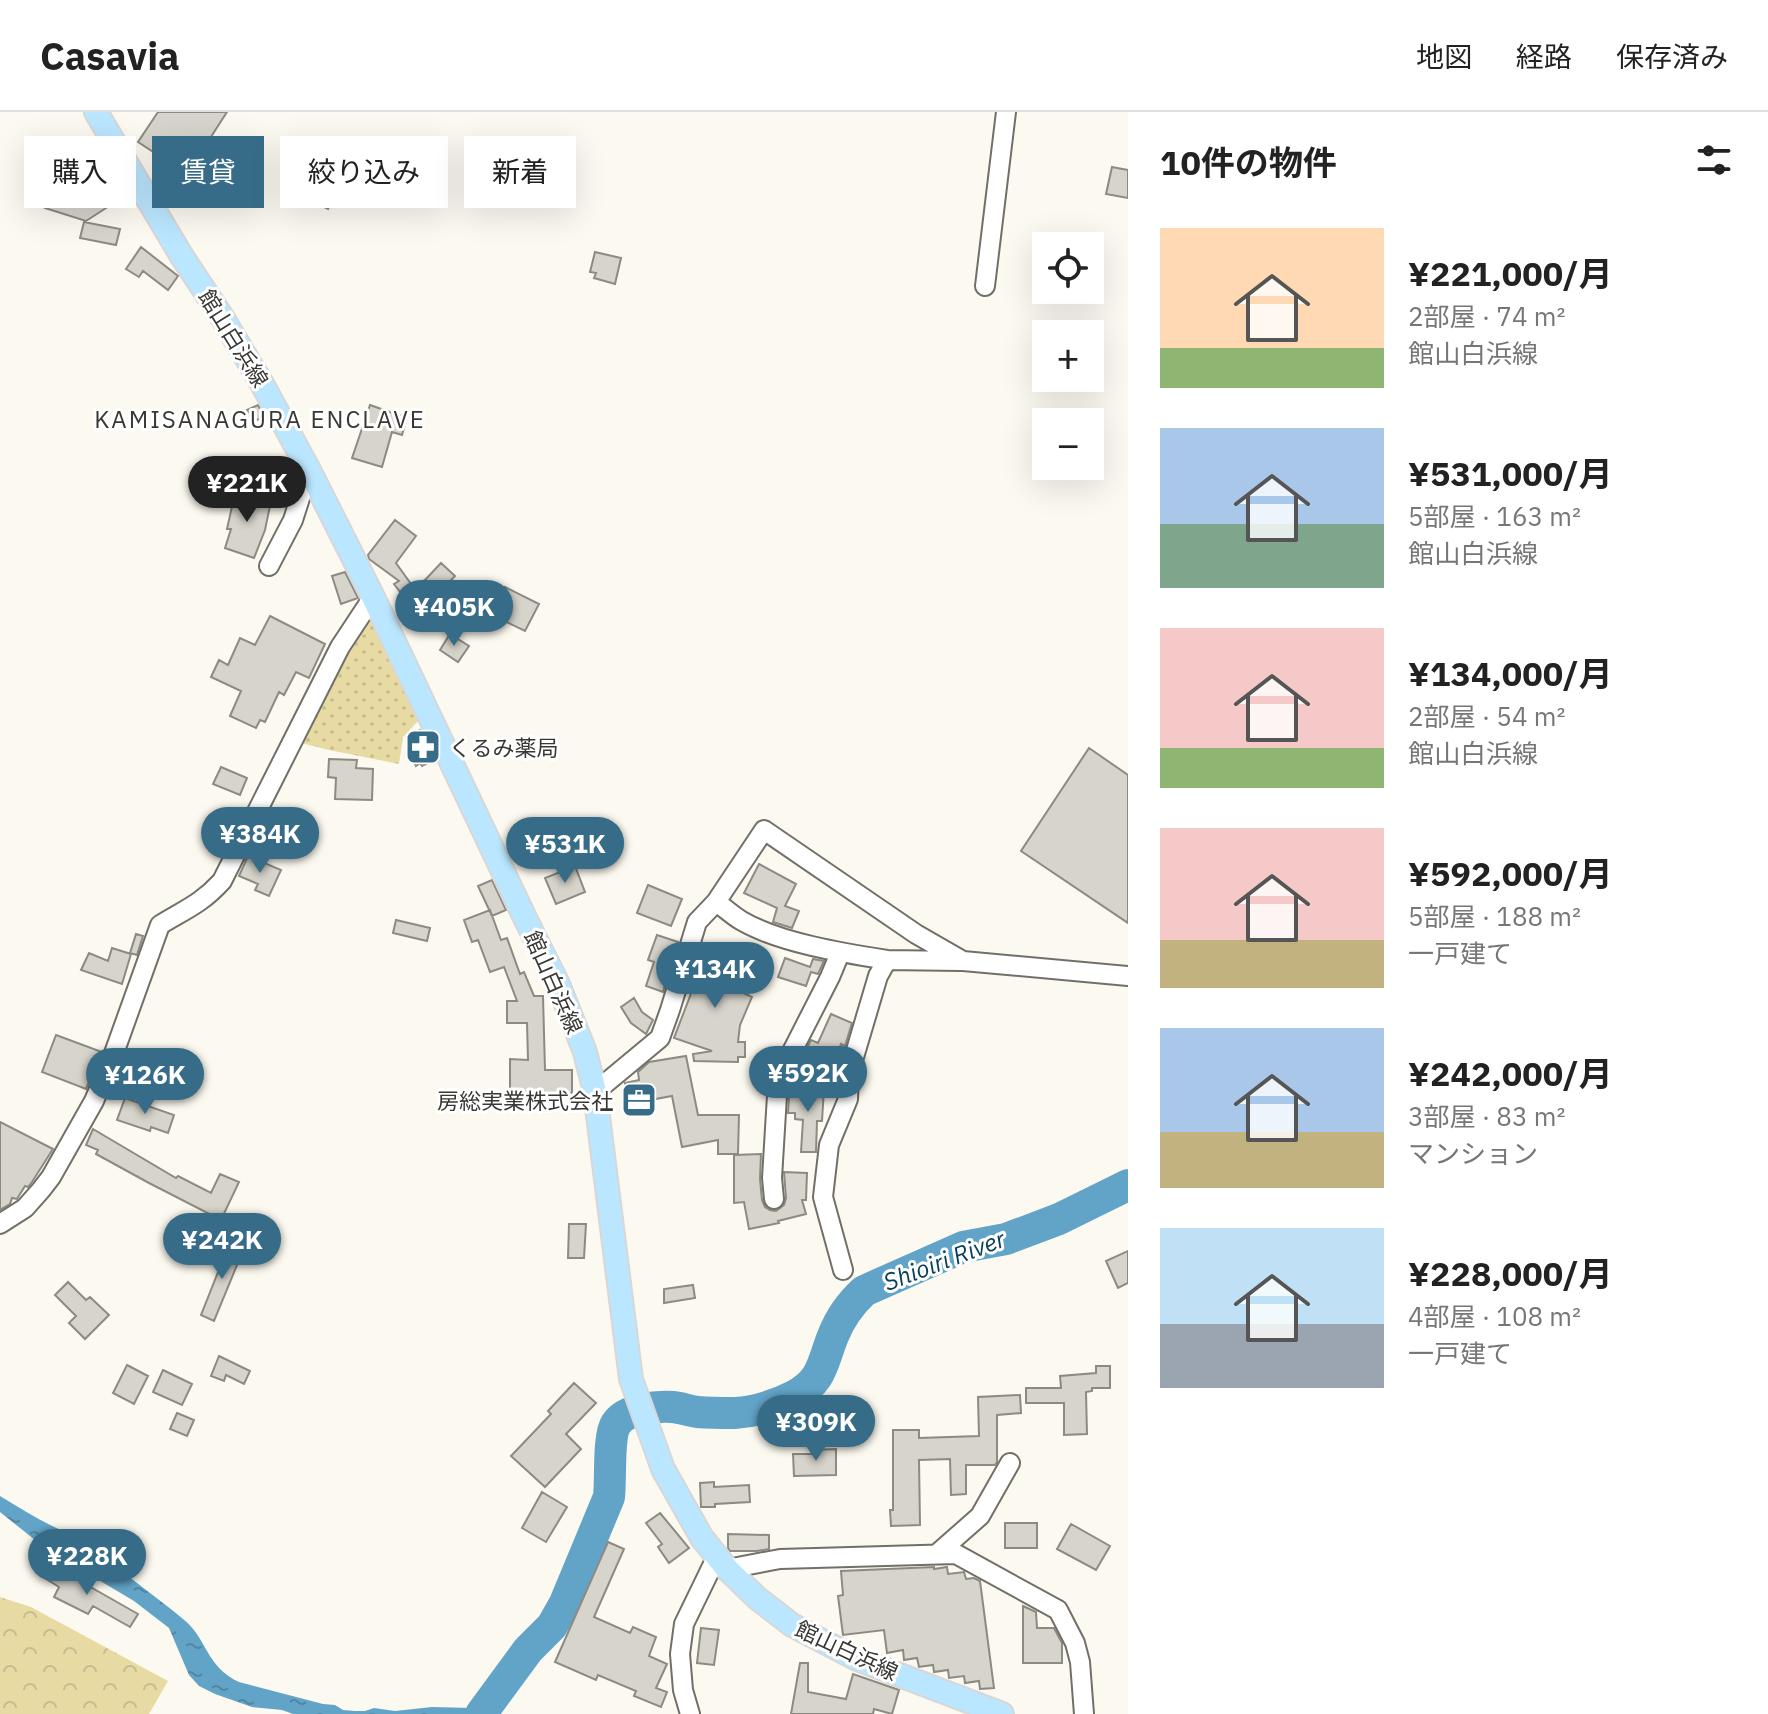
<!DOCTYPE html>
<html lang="ja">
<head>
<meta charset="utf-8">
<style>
	:root { --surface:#fff; --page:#f6f6f6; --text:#222; --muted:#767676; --line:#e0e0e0; --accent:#376c89 }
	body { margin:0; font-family:"IBM Plex Sans","Noto Sans JP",sans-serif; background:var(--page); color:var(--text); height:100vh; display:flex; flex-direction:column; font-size:30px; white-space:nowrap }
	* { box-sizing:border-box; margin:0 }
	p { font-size:26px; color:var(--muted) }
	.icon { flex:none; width:44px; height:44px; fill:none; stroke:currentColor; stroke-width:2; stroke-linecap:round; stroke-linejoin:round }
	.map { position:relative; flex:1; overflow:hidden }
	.details { display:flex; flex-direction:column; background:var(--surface); width:640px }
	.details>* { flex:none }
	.hud { position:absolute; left:24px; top:24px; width:760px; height:72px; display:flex; gap:16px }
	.controls { position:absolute; left:1032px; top:120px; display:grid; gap:16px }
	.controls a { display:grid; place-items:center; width:72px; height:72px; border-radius:0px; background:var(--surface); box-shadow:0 8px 32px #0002; font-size:40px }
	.price { position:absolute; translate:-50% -68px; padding:0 18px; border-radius:28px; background:var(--accent); color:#fff; font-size:26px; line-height:52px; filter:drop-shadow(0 2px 4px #0008) }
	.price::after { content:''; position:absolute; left:50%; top:48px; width:24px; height:18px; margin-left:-12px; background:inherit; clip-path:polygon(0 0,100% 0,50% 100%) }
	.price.current { background:#222; color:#fff }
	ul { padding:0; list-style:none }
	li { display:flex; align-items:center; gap:24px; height:200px; padding:0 32px }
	li span { display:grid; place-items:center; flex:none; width:224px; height:160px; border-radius:0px; color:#555 }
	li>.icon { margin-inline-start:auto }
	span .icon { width:96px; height:96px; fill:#fffc; stroke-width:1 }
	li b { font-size:34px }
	h2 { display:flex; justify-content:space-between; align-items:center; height:96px; padding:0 32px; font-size:34px }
	.chip { padding:0 28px; border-radius:0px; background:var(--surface); box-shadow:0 8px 32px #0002; font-size:28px; line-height:72px }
	.chip.current { background:var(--accent); color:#fff }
	header { display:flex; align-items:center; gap:48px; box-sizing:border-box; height:112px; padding:0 40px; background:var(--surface); border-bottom:2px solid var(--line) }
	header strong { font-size:38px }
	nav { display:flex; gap:44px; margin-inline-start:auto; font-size:28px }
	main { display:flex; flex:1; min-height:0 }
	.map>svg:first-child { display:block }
	.grass { fill:url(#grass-dots) }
	.forest { fill:url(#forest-crowns) }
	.water { fill:url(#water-ripples) }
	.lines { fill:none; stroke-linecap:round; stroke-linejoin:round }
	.river { stroke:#62a4c8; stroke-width:32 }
	.building { fill:#d6d4cb; stroke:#8c8a82; stroke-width:2 }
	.minor-casing { stroke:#716f67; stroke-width:22 }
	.major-casing { stroke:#d7d7d7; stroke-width:26 }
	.minor { stroke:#fff; stroke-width:18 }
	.major { stroke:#bbe6ff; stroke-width:22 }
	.labels { text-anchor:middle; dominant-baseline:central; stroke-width:6; stroke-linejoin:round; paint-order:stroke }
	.street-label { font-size:22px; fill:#393835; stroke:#fff }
	.poi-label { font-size:22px; fill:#393835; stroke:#fff; text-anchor:start }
	.neighbourhood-label { font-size:24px; letter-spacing:2px; fill:#393835; stroke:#fff }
	.water-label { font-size:24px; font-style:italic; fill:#07405a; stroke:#fff }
</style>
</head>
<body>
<header>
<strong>Casavia</strong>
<nav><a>地図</a><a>経路</a><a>保存済み</a></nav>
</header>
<main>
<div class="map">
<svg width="1128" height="1602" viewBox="0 0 1128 1602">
	<defs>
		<pattern id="grass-dots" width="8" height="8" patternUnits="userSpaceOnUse" patternTransform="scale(2)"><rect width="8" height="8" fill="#e8daa3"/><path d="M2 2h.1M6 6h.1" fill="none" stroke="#c8bc8d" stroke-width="1.8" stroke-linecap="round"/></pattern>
		<pattern id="forest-crowns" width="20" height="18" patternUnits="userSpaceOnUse" patternTransform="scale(2)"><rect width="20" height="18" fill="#e8daa3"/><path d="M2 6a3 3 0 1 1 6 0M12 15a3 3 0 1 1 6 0" fill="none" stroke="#c8bc8d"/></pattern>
		<pattern id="water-ripples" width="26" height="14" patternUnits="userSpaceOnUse" patternTransform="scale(2)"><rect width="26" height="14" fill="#62a4c8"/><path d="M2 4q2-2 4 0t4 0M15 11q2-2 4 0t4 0" fill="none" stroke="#5287a3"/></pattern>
	</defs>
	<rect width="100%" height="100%" fill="#fcf9f0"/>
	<!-- grass -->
	<path class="grass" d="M370,505l5,5 44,98 -16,17 -4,27 -70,-14 -28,-7 21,-45z"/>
	<!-- forest -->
	<path class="forest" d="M0,1485l31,10 137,74 -19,33h-149z"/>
	<!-- water -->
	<path class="water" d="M0,1384c21,13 42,26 65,36 8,4 20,7 27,13 4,3 5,7 9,9 26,23 55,42 82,65 25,20 22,47 56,63l84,22 12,1 8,5 12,1h10l9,-3 21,3 37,-4 40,1 31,-21 -6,16 -11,11h-193l-11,-4 -30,-3 -37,-13 -16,-8 -10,-11 -20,-47 -35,-27 -89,-53 -45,-36z"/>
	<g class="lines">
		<!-- river -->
		<path class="river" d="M481,1602l47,-64 24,-24 13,-23 44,-106c2,-17 -1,-61 7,-73 10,-16 41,-18 57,-17 9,1 16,4 25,5 12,1 25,1 37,1 20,-1 41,-8 59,-17 29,-15 28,-33 39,-60 7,-18 17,-32 31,-45l99,-44 43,-8 53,-20 69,-34"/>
	</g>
	<!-- building -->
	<path class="building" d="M158,0h69l-40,62 -49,-32z
		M332,38l22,12 -26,47 -22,-11z
		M60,50l29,9 -10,31 37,-22 10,15 -40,26 -41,-13z
		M1112,55l16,3v28l-22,-4z
		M84,110l36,7 -4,16 -36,-7z
		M141,135l37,29 -10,14 -25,-19 -4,6 -13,-8z
		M595,140l26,6 -6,26 -21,-6 2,-5 -6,-1z
		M258,293l6,12 -12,5 -5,-12z
		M370,293l37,13 -5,17 -10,-3 -10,35 -30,-9z
		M235,381l36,8 -6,29 -11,28 -29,-10 6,-19h-4z
		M395,408l21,16 -20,27 18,25 12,-9 15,-16 14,13 -18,19 2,2 -22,17 -23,-30 5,-3 -30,-22 -1,-4z
		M345,460l13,26 -17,6 -9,-28z
		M505,475l34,17 -14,27 -33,-16z
		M270,504l55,28 -16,34 -13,-6 -12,23 -5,-3 -14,30 -5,-2 -4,8 -26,-12 11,-25 -30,-14 8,-17 9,5 12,-27 15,7z
		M450,522l19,12 -11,16 -18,-12z
		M420,618l14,30 -12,6 -2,-3 -4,3 -8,-16 6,-16z
		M1089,636l39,27v148l-107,-72z
		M329,647l28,1 -1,8 17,1 -1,31 -37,-1 1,-21 -8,-1z
		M221,655l26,11 -7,17 -27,-11z
		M248,744l33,14 -12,26 -14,-6 3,-6 -19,-8z
		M759,752l37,20 -11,22 14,5 -7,17 -19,-6 4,-14 -33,-15z
		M575,754l10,26 -29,12 -11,-26z
		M492,768l14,30 -14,6 -14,-30z
		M648,773l34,14 -11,27 -34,-13z
		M490,798l11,30 6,-2 13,36 4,-2 10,24h9l2,74h27v23h-62v-34l18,1 -1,-37h-20v-22h10l-13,-34 -14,5 -12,-32 -6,2 -8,-22z
		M396,808l34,8 -3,13 -34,-8z
		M136,822l7,2 -6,19 -7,-2z
		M657,823l21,7 -15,50 -17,-6 8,-24 -6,-2z
		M710,832l30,11 -12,31 24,11 -12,28 -2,17h7v15h-7v5l-44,-1 -1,-7 19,-3 -38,-13z
		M112,836l19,6 -9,30 -41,-14 8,-17 19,8z
		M785,846l25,9 3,-8 11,2 -6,13 -7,-2 -5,14 -28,-9z
		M634,886l8,14 11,8 -7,14 -15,-11 -10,-16z
		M831,902l21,9 -7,23 -4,-2 -11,29 -30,-11 11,-22 7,3z
		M56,923l46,17 -16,37 -44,-17z
		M686,944l12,59h41l-1,39h-20v-14l-36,7 -10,-51 -43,8 -4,-21 14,-3 -1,-8 11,-10z
		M796,975l28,2 -2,32h-5l-1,31h-15l2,-32 -8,-1v-6h-7l1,-17h7z
		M125,986l49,17 -6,18 -17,-6 -1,4 -33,-11z
		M0,1010l53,27 -21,33 -4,5 -3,-1 -8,13 -5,-1 -2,6 -10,6z
		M93,1017l83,49 2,-2 33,17 9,-19 19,8 -18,38 -72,-37 -53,-29 2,-4 -12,-5z
		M761,1042l-1,25 2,21 3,7 5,3 6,1 8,-6 2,-7 -2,-26 23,1 -1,27h-4l4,14 -28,7 1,2 -30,6 -5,-27 -10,1v-48z
		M569,1112h17l-2,34h-16z
		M230,1130l14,6 -30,73 -13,-6z
		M1128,1139v32l-10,5 -12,-27z
		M68,1170l18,18 4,-3 19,18 -24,24 -16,-16 7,-7 -21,-21z
		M693,1173l2,13 -31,5v-14z
		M219,1244l31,15 -6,13 -18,-9 -2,6 -13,-5z
		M127,1253l21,11 -14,28 -21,-11z
		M1096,1254h14v22h-18v3l-6,1 1,42 -23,1v-32h-38v-15h35l-1,-12 36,-3z
		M163,1258l29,14 -10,21 -29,-13z
		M574,1271l22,20 -30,31 15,15 -36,38 -34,-31 40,-42 -3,-3z
		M1020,1283l1,18 -24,2v47l-2,3h-29v29l-15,1 -1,-36 -31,1 1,65 -29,1 -1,-16h3v-80h26v8l60,-2 -1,-39z
		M177,1301l17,7 -7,16 -17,-7z
		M836,1337v26l-42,1 -1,-22h20v-4z
		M714,1370v5l35,-2 1,17 -35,2v3h-14l-1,-24z
		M542,1380l25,15 -21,35 -24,-14z
		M660,1401l29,35 -20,15 -11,-16 4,-3 -16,-21z
		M1005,1411h32v25h-32z
		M1071,1412l39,22 -14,24 -39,-21z
		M728,1422l41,1v14l-12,2h-27l-2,-3z
		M608,1430l16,7 -30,68 36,16 3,-6 23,10 -7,19 18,8 -11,24 11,4 -6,15 -27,-11 2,-5 -38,-16 -2,5 -41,-18z
		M50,1452l88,50 -8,13 -37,-21 -5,8 -34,-17 5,-10 -16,-10z
		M934,1455v2l13,-2 1,7 16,-2 2,7 8,-1 6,3 14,107 -14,1 -1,-8 -14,2 -1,-7 -15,2 -1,-8 -14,2 -1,-7 -14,2 -2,-9 -13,2 -1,-10 -16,3 -3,-23 -41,5 -5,-39 5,-1 -2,-24z
		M1023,1494l13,6 1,16h17l8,15v20h-39z
		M701,1516l18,2 -5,35 -17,-2z
		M800,1551h8v29l38,7 7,-25 46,16 -7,24 -18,-5 -1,5h-82z"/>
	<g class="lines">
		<defs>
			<path id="minor" d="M985,174l21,-174
				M269,454l24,-46 16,-50
				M716,790c9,6 17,14 26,19 38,22 101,32 145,39
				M595,980l65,-54 10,-28 27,-88 19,-20 48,-72 152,104 47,27 165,15
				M774,1087l-2,-21 6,-99 52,-102 10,-24
				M0,1112l25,-16 16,-18 10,-13 43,-76 19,-45 47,-131c26,-16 41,-21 62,-44l118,-234 33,-50
				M843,1158l-20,-73 6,-52 19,-46 1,-25 29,-98 9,-16 74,1
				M938,1441l42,-37 30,-53
				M727,1457l53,-10 176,-5 102,56 17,33 5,19 4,52
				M690,1602l-7,-24 -3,-36 4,-30 33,-68"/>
			<path id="major" d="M96,0l85,143 41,62 39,65 48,88 64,127 152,321 33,66 27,68 10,40 36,287 32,90 39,69 25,31 30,29 35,27 63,33 147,56"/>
		</defs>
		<!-- minor casing -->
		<use href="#minor" class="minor-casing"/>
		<!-- major casing -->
		<use href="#major" class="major-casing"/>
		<!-- minor -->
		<use href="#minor" class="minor"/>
		<!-- major -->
		<use href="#major" class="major"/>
	</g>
	<!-- icons -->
	<defs>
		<symbol id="pharmacy-square" viewBox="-11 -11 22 22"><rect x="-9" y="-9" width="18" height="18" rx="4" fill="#376c89" stroke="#fff"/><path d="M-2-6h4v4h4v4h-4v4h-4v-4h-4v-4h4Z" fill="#fff"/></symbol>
		<symbol id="office-square" viewBox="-11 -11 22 22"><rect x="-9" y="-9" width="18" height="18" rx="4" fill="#376c89" stroke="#fff"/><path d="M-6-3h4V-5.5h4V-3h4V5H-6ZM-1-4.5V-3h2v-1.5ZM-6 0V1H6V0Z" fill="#fff"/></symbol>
	</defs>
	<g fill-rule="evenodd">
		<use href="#pharmacy-square" x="403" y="615" width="40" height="40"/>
		<use href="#office-square" x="619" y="968" width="40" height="40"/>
	</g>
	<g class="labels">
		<!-- street labels -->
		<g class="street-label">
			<text transform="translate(234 226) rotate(58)">館山白浜線</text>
			<text transform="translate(554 870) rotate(66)">館山白浜線</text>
			<text transform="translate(847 1538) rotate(25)">館山白浜線</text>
		</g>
		<!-- poi labels -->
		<g class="poi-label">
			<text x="449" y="635">くるみ薬局</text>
			<text x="613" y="988" text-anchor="end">房総実業株式会社</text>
		</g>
		<!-- neighbourhood labels -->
		<g class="neighbourhood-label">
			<text x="260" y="307">KAMISANAGURA ENCLAVE</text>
		</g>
		<!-- water labels -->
		<g class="water-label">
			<text transform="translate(944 1148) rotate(-21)">Shioiri River</text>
		</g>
	</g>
</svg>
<div class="controls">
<a><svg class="icon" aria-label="locate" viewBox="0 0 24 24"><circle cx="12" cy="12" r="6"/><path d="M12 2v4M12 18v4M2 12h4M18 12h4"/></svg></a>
<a>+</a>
<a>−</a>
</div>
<b class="price current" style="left:247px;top:412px">¥221K</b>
<b class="price" style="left:454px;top:536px">¥405K</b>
<b class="price" style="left:260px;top:763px">¥384K</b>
<b class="price" style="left:565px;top:773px">¥531K</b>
<b class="price" style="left:715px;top:898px">¥134K</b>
<b class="price" style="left:808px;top:1002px">¥592K</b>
<b class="price" style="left:145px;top:1004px">¥126K</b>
<b class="price" style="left:222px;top:1169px">¥242K</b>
<b class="price" style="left:816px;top:1351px">¥309K</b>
<b class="price" style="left:87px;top:1485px">¥228K</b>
<div class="hud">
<a class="chip">購入</a>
<a class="chip current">賃貸</a>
<a class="chip">絞り込み</a>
<a class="chip">新着</a>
</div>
</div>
<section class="details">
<h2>10件の物件<svg class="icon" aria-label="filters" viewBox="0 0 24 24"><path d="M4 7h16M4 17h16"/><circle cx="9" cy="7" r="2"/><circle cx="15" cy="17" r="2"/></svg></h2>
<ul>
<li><span style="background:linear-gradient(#ffd9b3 75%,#8fb573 0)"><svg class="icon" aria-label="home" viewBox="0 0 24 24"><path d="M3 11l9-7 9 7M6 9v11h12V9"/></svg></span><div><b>¥221,000/月</b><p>2部屋 · 74 m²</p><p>館山白浜線</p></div></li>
<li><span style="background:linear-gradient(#a9c7e8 60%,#7fa58c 0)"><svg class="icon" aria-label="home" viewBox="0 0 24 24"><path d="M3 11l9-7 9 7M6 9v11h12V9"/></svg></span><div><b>¥531,000/月</b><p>5部屋 · 163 m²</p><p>館山白浜線</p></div></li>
<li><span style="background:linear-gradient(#f6c9c9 75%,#8fb573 0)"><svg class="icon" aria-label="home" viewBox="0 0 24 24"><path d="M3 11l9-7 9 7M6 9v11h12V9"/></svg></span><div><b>¥134,000/月</b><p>2部屋 · 54 m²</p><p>館山白浜線</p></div></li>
<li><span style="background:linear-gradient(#f6c9c9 70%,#c2b280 0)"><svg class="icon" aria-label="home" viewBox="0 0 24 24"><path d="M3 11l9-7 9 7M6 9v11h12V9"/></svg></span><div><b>¥592,000/月</b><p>5部屋 · 188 m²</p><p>一戸建て</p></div></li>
<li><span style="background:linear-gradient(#a9c7e8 65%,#c2b280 0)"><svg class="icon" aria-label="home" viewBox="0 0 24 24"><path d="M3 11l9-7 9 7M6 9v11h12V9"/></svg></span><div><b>¥242,000/月</b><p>3部屋 · 83 m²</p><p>マンション</p></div></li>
<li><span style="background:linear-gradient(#bfe0f5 60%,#9aa5b1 0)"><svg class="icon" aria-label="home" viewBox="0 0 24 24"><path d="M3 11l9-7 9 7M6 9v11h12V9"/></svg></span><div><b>¥228,000/月</b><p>4部屋 · 108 m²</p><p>一戸建て</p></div></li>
</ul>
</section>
</main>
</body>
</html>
